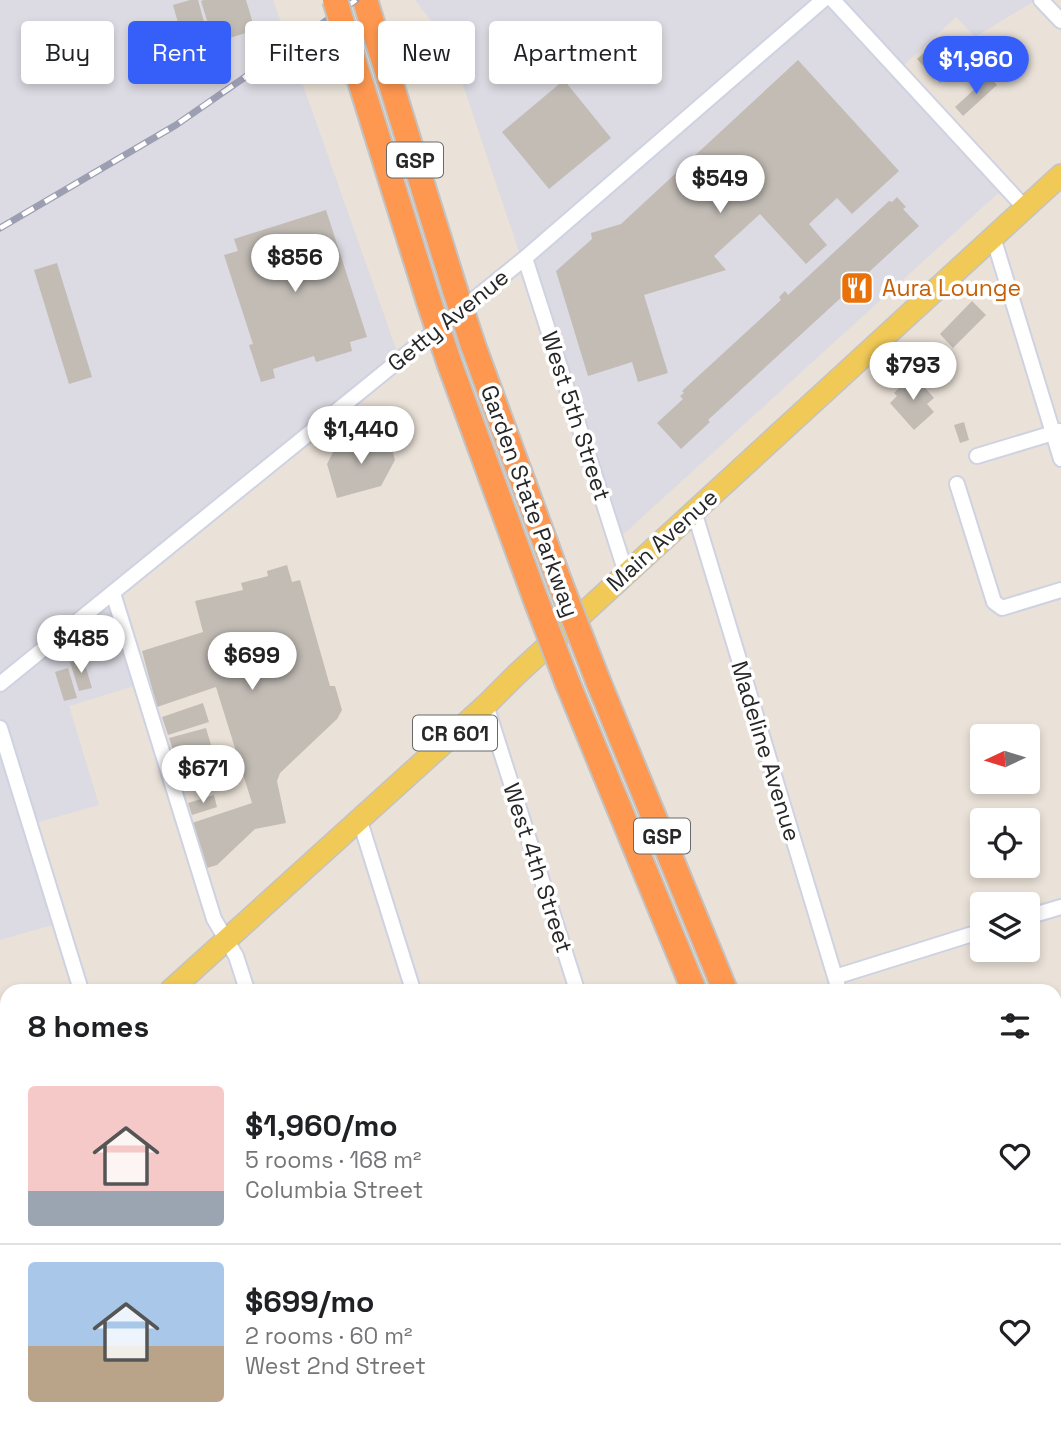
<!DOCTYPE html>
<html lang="en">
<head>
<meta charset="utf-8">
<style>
	:root { --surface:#fff; --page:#f6f6f6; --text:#202124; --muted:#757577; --line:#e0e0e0; --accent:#365ffa }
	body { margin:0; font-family:"Space Grotesk",sans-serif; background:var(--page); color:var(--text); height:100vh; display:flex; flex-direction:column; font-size:26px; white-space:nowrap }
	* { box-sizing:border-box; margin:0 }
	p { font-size:23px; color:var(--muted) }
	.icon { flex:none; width:38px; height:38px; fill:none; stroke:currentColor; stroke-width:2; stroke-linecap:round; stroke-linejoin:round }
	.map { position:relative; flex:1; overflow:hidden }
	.drawer { position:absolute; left:0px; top:984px; width:1062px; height:450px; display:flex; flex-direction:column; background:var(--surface); border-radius:21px 21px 0 0; box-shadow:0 4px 10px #0003 }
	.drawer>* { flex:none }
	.guide { position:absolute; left:21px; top:21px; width:700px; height:63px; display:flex; gap:14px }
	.needle { width:46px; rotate:266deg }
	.tools { position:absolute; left:970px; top:724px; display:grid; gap:14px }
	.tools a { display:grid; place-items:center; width:70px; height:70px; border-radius:7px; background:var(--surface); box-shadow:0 4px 10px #0003; font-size:35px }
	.price { position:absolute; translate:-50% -60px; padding:0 16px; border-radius:24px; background:#fff; color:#222; font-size:23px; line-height:46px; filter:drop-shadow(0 2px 4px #0008) }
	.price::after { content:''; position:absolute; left:50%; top:42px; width:21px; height:16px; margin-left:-10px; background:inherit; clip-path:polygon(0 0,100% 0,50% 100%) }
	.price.on { background:var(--accent); color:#fff }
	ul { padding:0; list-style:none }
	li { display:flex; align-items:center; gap:21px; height:175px; padding:0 28px }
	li+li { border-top:2px solid var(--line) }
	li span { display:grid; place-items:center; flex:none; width:196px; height:140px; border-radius:7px; color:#555 }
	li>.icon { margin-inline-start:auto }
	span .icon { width:84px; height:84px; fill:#fffc; stroke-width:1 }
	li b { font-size:30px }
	h2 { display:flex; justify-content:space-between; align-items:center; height:84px; padding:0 28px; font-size:30px }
	.chip { padding:0 24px; border-radius:7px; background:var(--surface); box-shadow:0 4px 10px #0003; font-size:24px; line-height:63px }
	.chip.on { background:var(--accent); color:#fff }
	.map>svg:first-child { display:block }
	.industrial { fill:#dcdae2 }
	.building { fill:#c2bcb5 }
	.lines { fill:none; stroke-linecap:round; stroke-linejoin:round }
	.street-casing { stroke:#ced2e1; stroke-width:18 }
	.secondary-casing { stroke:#ced2e1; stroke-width:23 }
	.primary-casing { stroke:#c3c3c3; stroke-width:24 }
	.highway-casing { stroke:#c3c3c3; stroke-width:28 }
	.street { stroke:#fff; stroke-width:14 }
	.secondary { stroke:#fff; stroke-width:19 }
	.primary { stroke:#f0c957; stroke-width:21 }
	.highway { stroke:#fe974f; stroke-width:24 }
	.rail-casing { stroke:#9c9fb2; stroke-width:7 }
	.rail { stroke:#fff; stroke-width:4.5; stroke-dasharray:13; stroke-linecap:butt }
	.highway-bridge-casing { stroke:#c3c3c3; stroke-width:28; stroke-linecap:butt }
	.highway-bridge { stroke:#fe974f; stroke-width:24 }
	.labels { text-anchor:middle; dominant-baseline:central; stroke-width:7; stroke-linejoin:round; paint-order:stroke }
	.shield { fill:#fff; stroke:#686868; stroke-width:2 }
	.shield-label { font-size:21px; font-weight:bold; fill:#272727 }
	.food-label { font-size:23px; fill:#c56008; stroke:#fff; text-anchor:start }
	.street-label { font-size:23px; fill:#272727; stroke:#fff }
</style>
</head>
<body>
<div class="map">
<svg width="1061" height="1432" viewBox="0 0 1061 1432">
	<rect width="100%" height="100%" fill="#eae2d8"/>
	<!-- industrial -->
	<path class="industrial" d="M0,0h273l127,360 -284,238 28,85 -75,23 30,99 -71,20 31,98 -59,17z
		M415,0h621l-61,37 -19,-20 -55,51 106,117 -391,356 -166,-495z"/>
	<!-- building -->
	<path class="building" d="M190,0h8l16,58 -24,7 -17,-60z
		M204,0h42l9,30 -41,13 -13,-42z
		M938,41l10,11 -21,18 -10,-11z
		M953,54l9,11 -22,18 -9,-11z
		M798,60l101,111 -47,43 -15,-16 -28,26 18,21 -21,19 -46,-50 -46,42 12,14 -82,25 24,78 -30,9 -6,-20 -44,14 -32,-105 36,-32 -1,-6 30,-9z
		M989,76l8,9 -34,31 -8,-9z
		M564,80l47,58 -62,51 -47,-57z
		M897,197l9,10 -3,2 16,17 -211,194 2,2 -29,27 -24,-26 26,-24 -3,-3 4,-3 -2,-2 99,-91 -2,-3 6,-6 3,4 101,-94 3,1z
		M326,210l41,127 -17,5 2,9 -36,11 -2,-6 -41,13 2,9 -14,4 -12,-37 4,-1 -29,-89 14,-4 -4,-12z
		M57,263l35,114 -23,7 -35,-114z
		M972,301l14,14 -33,33 -13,-14z
		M905,375l10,10 4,-4 15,17 -7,6 7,8 -20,18 -24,-27 7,-7 -3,-3 7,-7 -4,-4z
		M964,422l5,18 -9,3 -6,-18z
		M388,434l7,26 -14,26 -44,12 -10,-34 7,-14z
		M287,565l5,17 8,-2 30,106h5l7,24 -5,9 -57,54 -3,8 9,42 -31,6 -38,36 -10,3 -15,-45 60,-20 -36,-116 -59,20 -15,-56 61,-19 -8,-31 48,-11 -2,-7 27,-7 -1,-5z
		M83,658l9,30 -13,3 -9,-29z
		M68,668l9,30 -13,3 -9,-29z
		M203,703l6,19 -41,13 -6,-18z
		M206,728l5,17 -36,11 -6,-18z
		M204,750l3,11 9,-3 1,6 -37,11 -4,-16z
		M214,795l3,12 -25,8 -4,-12z"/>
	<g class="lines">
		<defs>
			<path id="street" d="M833,0l192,208
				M1041,0l20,21
				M993,237l68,222
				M525,258l101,315
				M977,456l83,-25
				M957,484l37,118 8,6 59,-18
				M694,511l145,479
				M113,593l101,326 22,37 11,34
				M0,684l525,-426 298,-258
				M486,705l91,285
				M0,728l81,262
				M359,818l54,172
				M1027,917l34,-10
				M835,977l147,-46
				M1055,1067l6,-2
				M1055,1227l6,-2
				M0,1335l7,-2
				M1055,1386l6,-2
				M215,1426l2,6
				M382,1426l1,6
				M549,1426l2,6
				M714,1426l2,6
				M970,1426l2,6"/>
			<path id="secondary" d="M0,1295l7,22
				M41,1426l1,6"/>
			<path id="primary" d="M171,990l315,-285 30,-30 545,-500
				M0,1148l7,-6"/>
			<path id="highway" d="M365,0l90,290
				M350,49l79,253
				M473,345l87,238
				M450,365l87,238
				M598,681l127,309
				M568,684l126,306
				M866,1426l2,6
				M897,1426l2,6"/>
		</defs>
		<!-- street casing -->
		<use href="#street" class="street-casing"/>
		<!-- secondary casing -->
		<use href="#secondary" class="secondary-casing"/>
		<!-- primary casing -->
		<use href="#primary" class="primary-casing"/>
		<!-- highway casing -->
		<use href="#highway" class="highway-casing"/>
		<!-- street -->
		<use href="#street" class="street"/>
		<!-- secondary -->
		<use href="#secondary" class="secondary"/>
		<!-- primary -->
		<use href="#primary" class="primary"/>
		<!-- highway -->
		<use href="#highway" class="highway"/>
		<defs>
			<path id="rail" d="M0,228l176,-103 180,-125"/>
		</defs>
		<!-- rail casing -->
		<use href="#rail" class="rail-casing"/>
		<!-- rail -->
		<use href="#rail" class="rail"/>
		<defs>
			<path id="highway-bridge" d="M335,0l15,49
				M455,290l18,55
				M429,302l21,63
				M560,583l38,98
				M537,603l31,81"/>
		</defs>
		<!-- highway-bridge casing -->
		<use href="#highway-bridge" class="highway-bridge-casing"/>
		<!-- highway-bridge -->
		<use href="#highway-bridge" class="highway-bridge"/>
	</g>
	<!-- icons -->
	<defs>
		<symbol id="restaurant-square" viewBox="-11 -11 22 22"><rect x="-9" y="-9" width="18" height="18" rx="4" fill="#e8710a" stroke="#fff"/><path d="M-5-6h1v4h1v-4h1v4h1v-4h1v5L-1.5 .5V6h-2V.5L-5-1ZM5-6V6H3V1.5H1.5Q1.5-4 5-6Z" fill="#fff"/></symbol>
	</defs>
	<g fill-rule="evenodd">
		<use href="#restaurant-square" x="838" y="269" width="38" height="38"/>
	</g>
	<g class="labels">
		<!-- shield labels -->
		<g class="shield">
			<rect x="387" y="142.5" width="56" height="35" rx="5"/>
			<rect x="413" y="715.5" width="84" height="35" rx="5"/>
			<rect x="634" y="818.5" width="56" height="35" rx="5"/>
		</g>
		<g class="shield-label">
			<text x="415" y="160">GSP</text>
			<text x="455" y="733">CR 601</text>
			<text x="662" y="836">GSP</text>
		</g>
		<!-- food labels -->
		<g class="food-label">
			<text x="882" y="288">Aura Lounge</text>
		</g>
		<!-- street labels -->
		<g class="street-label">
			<text transform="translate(448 320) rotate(-39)">Getty Avenue</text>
			<text transform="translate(576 416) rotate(72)">West 5th Street</text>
			<text transform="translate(530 501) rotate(70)">Garden State Parkway</text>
			<text transform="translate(662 540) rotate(-42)">Main Avenue</text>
			<text transform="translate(766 751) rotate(73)">Madeline Avenue</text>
			<text transform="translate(538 868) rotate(72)">West 4th Street</text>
		</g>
	</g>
</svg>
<div class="tools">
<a><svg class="needle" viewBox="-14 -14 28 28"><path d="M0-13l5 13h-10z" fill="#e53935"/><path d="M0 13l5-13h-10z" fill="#757577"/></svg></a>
<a><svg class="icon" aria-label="locate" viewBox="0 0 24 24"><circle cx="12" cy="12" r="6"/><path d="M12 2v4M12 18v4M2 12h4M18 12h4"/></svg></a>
<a><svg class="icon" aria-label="layers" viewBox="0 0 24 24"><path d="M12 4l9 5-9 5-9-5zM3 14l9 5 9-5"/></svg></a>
</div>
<b class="price on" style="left:976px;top:96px">$1,960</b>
<b class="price" style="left:720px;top:215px">$549</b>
<b class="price" style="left:295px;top:294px">$856</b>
<b class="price" style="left:913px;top:402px">$793</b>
<b class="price" style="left:361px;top:466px">$1,440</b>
<b class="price" style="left:81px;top:675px">$485</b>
<b class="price" style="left:252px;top:692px">$699</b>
<b class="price" style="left:203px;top:805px">$671</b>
<div class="guide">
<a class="chip">Buy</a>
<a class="chip on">Rent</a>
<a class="chip">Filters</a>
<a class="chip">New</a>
<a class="chip">Apartment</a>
</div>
<section class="drawer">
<h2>8 homes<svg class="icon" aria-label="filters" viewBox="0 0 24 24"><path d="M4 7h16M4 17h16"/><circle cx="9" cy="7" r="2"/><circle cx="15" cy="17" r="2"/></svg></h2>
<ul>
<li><span style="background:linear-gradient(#f6c9c9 75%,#9aa5b1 0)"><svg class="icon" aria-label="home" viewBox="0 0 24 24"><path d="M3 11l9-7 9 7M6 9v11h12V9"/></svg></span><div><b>$1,960/mo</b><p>5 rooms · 168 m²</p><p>Columbia Street</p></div><svg class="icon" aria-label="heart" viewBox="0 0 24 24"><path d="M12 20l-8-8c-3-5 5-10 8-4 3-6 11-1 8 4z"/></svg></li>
<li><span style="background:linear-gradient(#a9c7e8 60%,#b9a48a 0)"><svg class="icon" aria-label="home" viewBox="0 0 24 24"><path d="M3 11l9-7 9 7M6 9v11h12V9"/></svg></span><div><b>$699/mo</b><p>2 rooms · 60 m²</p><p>West 2nd Street</p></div><svg class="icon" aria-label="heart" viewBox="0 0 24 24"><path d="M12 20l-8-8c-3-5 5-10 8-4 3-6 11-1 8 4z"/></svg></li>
</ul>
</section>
</div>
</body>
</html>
